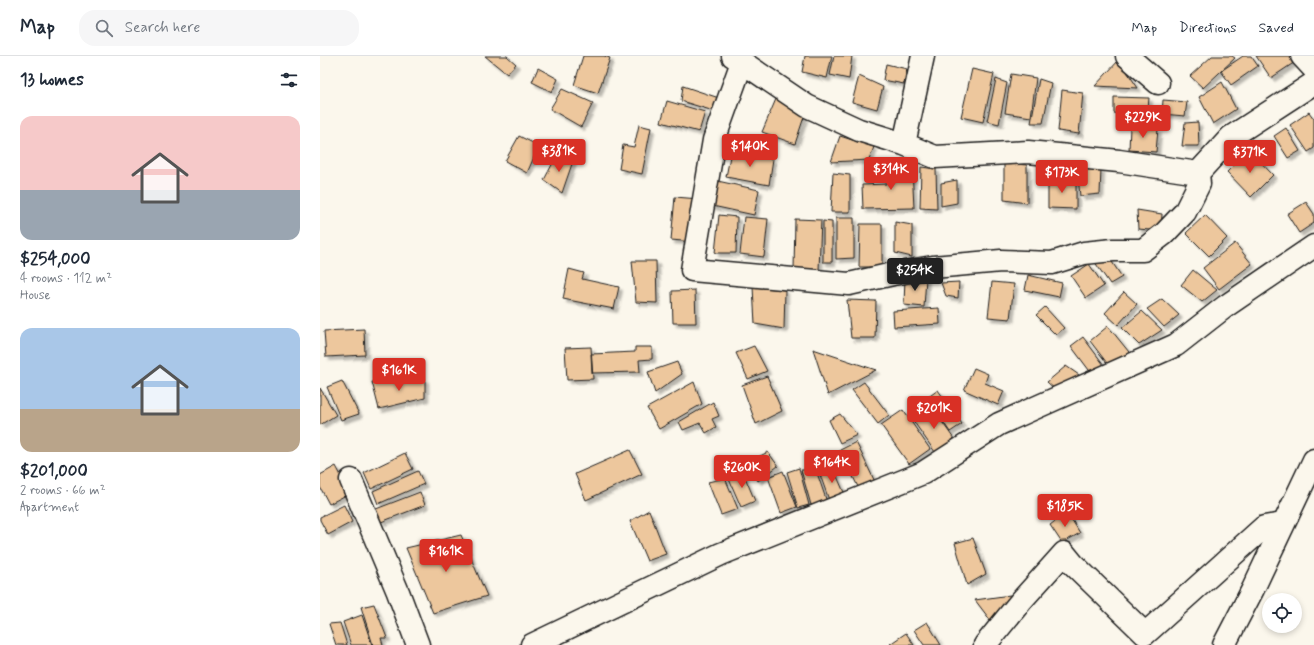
<!DOCTYPE html>
<html lang="en">
<head>
<meta charset="utf-8">
<style>
	:root { --surface:#fff; --page:#f6f6f7; --text:#1f2937; --muted:#747a83; --line:#e0e1e3; --accent:#d93025 }
	body { margin:0; font-family:Mynerve,sans-serif; background:var(--page); color:var(--text); height:100vh; display:flex; flex-direction:column; font-size:15px; white-space:nowrap }
	* { box-sizing:border-box; margin:0 }
	p { font-size:13px; color:var(--muted) }
	.icon { flex:none; width:22px; height:22px; fill:none; stroke:currentColor; stroke-width:2; stroke-linecap:round; stroke-linejoin:round }
	.map { position:relative; flex:1; overflow:hidden }
	.panel { display:flex; flex-direction:column; background:var(--surface); width:320px }
	.panel>* { flex:none }
	.fabs { position:absolute; left:942px; top:537px; display:grid; gap:8px }
	.fabs a { display:grid; place-items:center; width:40px; height:40px; border-radius:50%; background:var(--surface); box-shadow:0 2px 6px #0003; font-size:20px }
	.price { position:absolute; translate:-50% -34px; padding:0 9px; border-radius:4px; background:var(--accent); color:#fff; font-size:13px; line-height:26px; filter:drop-shadow(0 1px 2px #0008) }
	.price::after { content:''; position:absolute; left:50%; top:24px; width:12px; height:9px; margin-left:-6px; background:inherit; clip-path:polygon(0 0,100% 0,50% 100%) }
	.price.active { background:#222; color:#fff }
	ul { padding:0; list-style:none }
	li { display:grid; align-content:center; gap:8px; height:212px; padding:0 20px }
	li span { display:grid; place-items:center; height:124px; border-radius:12px; color:#555 }
	li>.icon { margin-inline-start:auto }
	span .icon { width:72px; height:72px; fill:#fffc; stroke-width:1 }
	li b { font-size:17px }
	h2 { display:flex; justify-content:space-between; align-items:center; height:48px; padding:0 20px; font-size:17px }
	header { display:flex; align-items:center; gap:24px; box-sizing:border-box; height:56px; padding:0 20px; background:var(--surface); border-bottom:1px solid var(--line) }
	header strong { font-size:19px }
	nav { display:flex; gap:22px; margin-inline-start:auto; font-size:14px }
	.search { width:280px; height:36px; background:var(--page); display:flex; align-items:center; gap:10px; box-sizing:border-box; padding:0 14px; border-radius:16px; color:var(--muted); font-size:15px }
	main { display:flex; flex:1; min-height:0 }
	.map>svg:first-child { display:block }
	.building { fill:#edc79d; stroke:#1c1c1c; filter:url(#shadow) }
	.lines { fill:none; stroke-linecap:round; stroke-linejoin:round }
	.minor-casing { stroke:#1c1c1c; stroke-width:25 }
	.secondary-casing { stroke:#1c1c1c; stroke-width:25 }
	.minor { stroke:#fbf7ec; stroke-width:22 }
	.secondary { stroke:#fbf7ec; stroke-width:22 }
</style>
</head>
<body>
<header>
<strong>Map</strong>
<div class="search"><svg class="icon" aria-label="search" viewBox="0 0 24 24"><circle cx="10" cy="10" r="6"/><path d="M15 15l6 6"/></svg>Search here</div>
<nav><a>Map</a><a>Directions</a><a>Saved</a></nav>
</header>
<main>
<section class="panel">
<h2>13 homes<svg class="icon" aria-label="filters" viewBox="0 0 24 24"><path d="M4 7h16M4 17h16"/><circle cx="9" cy="7" r="2"/><circle cx="15" cy="17" r="2"/></svg></h2>
<ul>
<li><span style="background:linear-gradient(#f6c9c9 60%,#9aa5b1 0)"><svg class="icon" aria-label="home" viewBox="0 0 24 24"><path d="M3 11l9-7 9 7M6 9v11h12V9"/></svg></span><div><b>$254,000</b><p>4 rooms · 112 m²</p><p>House</p></div></li>
<li><span style="background:linear-gradient(#a9c7e8 65%,#b9a48a 0)"><svg class="icon" aria-label="home" viewBox="0 0 24 24"><path d="M3 11l9-7 9 7M6 9v11h12V9"/></svg></span><div><b>$201,000</b><p>2 rooms · 66 m²</p><p>Apartment</p></div></li>
</ul>
</section>
<div class="map">
<svg width="994" height="589" viewBox="0 0 994 589">
	<defs>
		<filter id="shadow"><feDropShadow dx="3.5" dy="3.5" stdDeviation="1" flood-color="#0004"/></filter>
	</defs>
	<rect width="100%" height="100%" fill="#fbf7ec"/>
	<filter id="ink" filterUnits="userSpaceOnUse"><feTurbulence type="fractalNoise" baseFrequency=".025" numOctaves="2"/><feDisplacementMap in="SourceGraphic" scale="8" xChannelSelector="R" yChannelSelector="G"/><feConvolveMatrix kernelMatrix="1 2 1 2 8 2 1 2 1" color-interpolation-filters="sRGB"/></filter>
	<g filter="url(#ink)">
		<!-- building -->
		<path class="building" d="M165,0h22l9,8 -9,10z
			M263,0h21l6,2 -12,35 -24,-8z
			M485,0h27l-5,22 -25,-6z
			M514,0h18l-3,23 -19,-4z
			M892,0h20l3,2 -32,30 -13,-12z
			M923,0h8l7,10 -27,19 -10,-14z
			M936,0h35l4,6 -24,16z
			M799,4l19,28 -43,-2z
			M566,8l21,5 -3,15 -21,-4z
			M218,12l20,11 -6,13 -20,-10z
			M652,13l22,5 -11,48 -22,-5z
			M691,18l25,4 -5,39 -26,-4z
			M539,20l24,11 -6,22 -25,-7z
			M676,23l11,4 -8,41 -12,-3z
			M719,23l12,4 -8,40h-12z
			M902,26l14,27 -23,15 -14,-27z
			M363,30l39,13 -5,13 -36,-11z
			M242,33l31,14 -12,24 -31,-18z
			M742,34l21,3 -4,41 -21,-3z
			M794,41l35,1 -2,20 -33,-5z
			M456,43l29,15 -10,30 -33,-12z
			M843,44l24,2 -2,14 -23,-2z
			M347,45l38,11 -6,20 -38,-10z
			M989,56l5,7v29l-6,4 -18,-27z
			M878,66l1,24h-17l3,-23z
			M319,69l12,3 -9,46 -23,-5 4,-24 11,2z
			M810,71l28,2 -2,23 -27,-2z
			M966,72l14,23 -12,7 -14,-22z
			M199,80l20,10 -12,27 -22,-12z
			M520,80l34,11 -5,13 -38,2z
			M929,94l24,25 -22,22 -24,-25z
			M411,95l42,8 -4,26 -43,-8z
			M237,99l16,6 -11,32 -18,-13z
			M684,107l23,2v38l-23,-3z
			M592,111l2,41 -51,1 -1,-24 24,-1v-16z
			M601,111l15,2 1,40 -17,-1z
			M757,112l24,1 -1,25 -20,2z
			M513,117l17,2v37h-19z
			M728,122l28,1v30l-28,-1z
			M393,124l46,10 -5,25 -46,-10z
			M637,124v23l-16,3v-23z
			M355,141l24,2 -5,43 -23,-2z
			M986,146l8,12v9l-15,10 -12,-19z
			M817,154l25,4 -1,17 -23,-2z
			M399,159l18,2 -1,36h-21z
			M885,159l22,23 -18,18 -23,-23z
			M424,161l24,2 -4,38 -24,-3z
			M516,162h18v40l-18,1z
			M475,163l26,1 -2,50h-25z
			M503,165l9,1v40h-9z
			M575,166l17,3v32l-17,-4z
			M540,168h22v43h-23z
			M915,187l17,21 -33,25 -16,-21z
			M786,197l16,24 -12,7 -16,-23z
			M312,205h24l1,42 -21,-1z
			M769,208l15,22 -18,12 -15,-22z
			M249,213l15,4 -2,6 37,8 -5,22 -51,-10z
			M873,214l24,20 -15,12 -21,-17z
			M708,219l34,8 -3,14 -34,-7z
			M585,221l21,1 -2,29 -20,-2z
			M639,226l-1,16 -12,-2 -5,-13z
			M672,226l22,2 -4,35 -22,-2z
			M433,231l32,3 -1,39 -29,-5z
			M375,234l1,33h-23l-1,-32z
			M804,236l13,12 -19,21 -13,-12z
			M842,243l17,16 -15,12 -17,-18z
			M527,244l29,1 -1,37h-24z
			M725,251l19,21 -8,7 -20,-20z
			M619,252l1,16 -46,3 -1,-16z
			M822,255l20,19 -23,15 -17,-17z
			M788,270l21,26 -19,15 -20,-26z
			M44,273l1,26 -39,2 -2,-26z
			M763,281l21,28 -12,9 -21,-28z
			M434,290l13,25 -19,8 -12,-26z
			M271,291l2,32 -26,1 -2,-32z
			M315,291h17v12l-13,1 1,12 -48,1 -1,-19 44,-2z
			M493,293l63,21 -48,25z
			M357,306l5,12 -27,19 -7,-21z
			M746,310l13,9 -21,17 -11,-10z
			M654,312l14,6 -3,9 19,8 -6,14 -34,-15z
			M447,320l15,35 -26,13 -14,-39z
			M105,323v19l-46,11 -7,-27z
			M22,325l17,33 -18,6 -14,-33z
			M374,326l8,22 -43,25 -12,-21z
			M544,326l25,33 -11,9 -26,-34z
			M0,332l16,27 -16,10z
			M618,334l24,34 -12,8 -23,-34z
			M393,346l6,14 -7,3 4,8 -10,6 -6,-10 -17,7 -4,-8z
			M613,353l21,30 -19,13 -21,-30z
			M583,354l27,39 -21,15 -28,-39z
			M520,358l17,21 -17,8 -11,-23z
			M536,386l20,42 -16,7 -20,-41z
			M310,394l12,24 -56,26 -11,-26z
			M448,396l10,14 -20,15 -10,-19z
			M85,397l8,16 -42,20 -7,-16z
			M512,409l14,32 -16,6 -12,-34z
			M16,410l14,27 -21,11 -9,-17v-12z
			M479,412l10,37 -11,3 -11,-36z
			M422,414l13,31 -14,6 -13,-30z
			M481,414h15l11,32 -16,3z
			M98,415l6,13 -46,20 -5,-13z
			M463,415l14,36 -16,6 -13,-36z
			M405,422l13,31 -17,6 -13,-33z
			M100,436l5,13 -44,17 -5,-13z
			M24,449l8,17 -24,13 -8,-15v-3z
			M329,454l17,44 -19,7 -17,-40z
			M747,456l13,21 -18,10 -12,-18z
			M141,479l26,61 -54,17 -27,-65z
			M653,482l13,36 -19,11 -12,-42z
			M690,539l6,8 -22,22 -19,-25z
			M54,548l13,34h-6l2,7h-10l-12,-38z
			M42,559l10,30h-21l-8,-23z
			M607,566l14,23h-17l-10,-15z
			M20,567l7,22h-11l-7,-21z
			M586,577l8,12h-23l-1,-1z"/>
		<g class="lines">
			<defs>
				<path id="minor" d="M413,0l74,50 52,24 45,14
					M603,0l-19,88 31,13 93,-5 91,9 79,12 33,-36 83,-54
					M807,0l31,27
					M982,0l12,13
					M422,6l-28,78 -22,130 157,14 44,-10 40,-7 68,-6 51,2 32,-10 29,-3h30l21,-16 21,-22 14,-28 -1,-11
					M31,424l47,112 20,53
					M212,589l189,-91 202,-81 76,-49 177,-79 50,-39 88,-60
					M665,589l36,-44 43,-48 9,11 72,70 119,-107 19,-3"/>
				<path id="secondary" d="M904,589l29,-56 61,-129"/>
			</defs>
			<!-- minor casing -->
			<use href="#minor" class="minor-casing"/>
			<!-- secondary casing -->
			<use href="#secondary" class="secondary-casing"/>
			<!-- minor -->
			<use href="#minor" class="minor"/>
			<!-- secondary -->
			<use href="#secondary" class="secondary"/>
		</g>
	</g>
</svg>
<div class="fabs">
<a><svg class="icon" aria-label="locate" viewBox="0 0 24 24"><circle cx="12" cy="12" r="6"/><path d="M12 2v4M12 18v4M2 12h4M18 12h4"/></svg></a>
</div>
<b class="price" style="left:823px;top:83px">$229K</b>
<b class="price" style="left:430px;top:112px">$140K</b>
<b class="price" style="left:239px;top:117px">$381K</b>
<b class="price" style="left:930px;top:118px">$371K</b>
<b class="price" style="left:571px;top:135px">$314K</b>
<b class="price" style="left:742px;top:138px">$173K</b>
<b class="price active" style="left:595px;top:236px">$254K</b>
<b class="price" style="left:79px;top:336px">$161K</b>
<b class="price" style="left:614px;top:374px">$201K</b>
<b class="price" style="left:512px;top:428px">$164K</b>
<b class="price" style="left:422px;top:433px">$260K</b>
<b class="price" style="left:745px;top:472px">$185K</b>
<b class="price" style="left:126px;top:517px">$161K</b>
</div>
</main>
</body>
</html>
